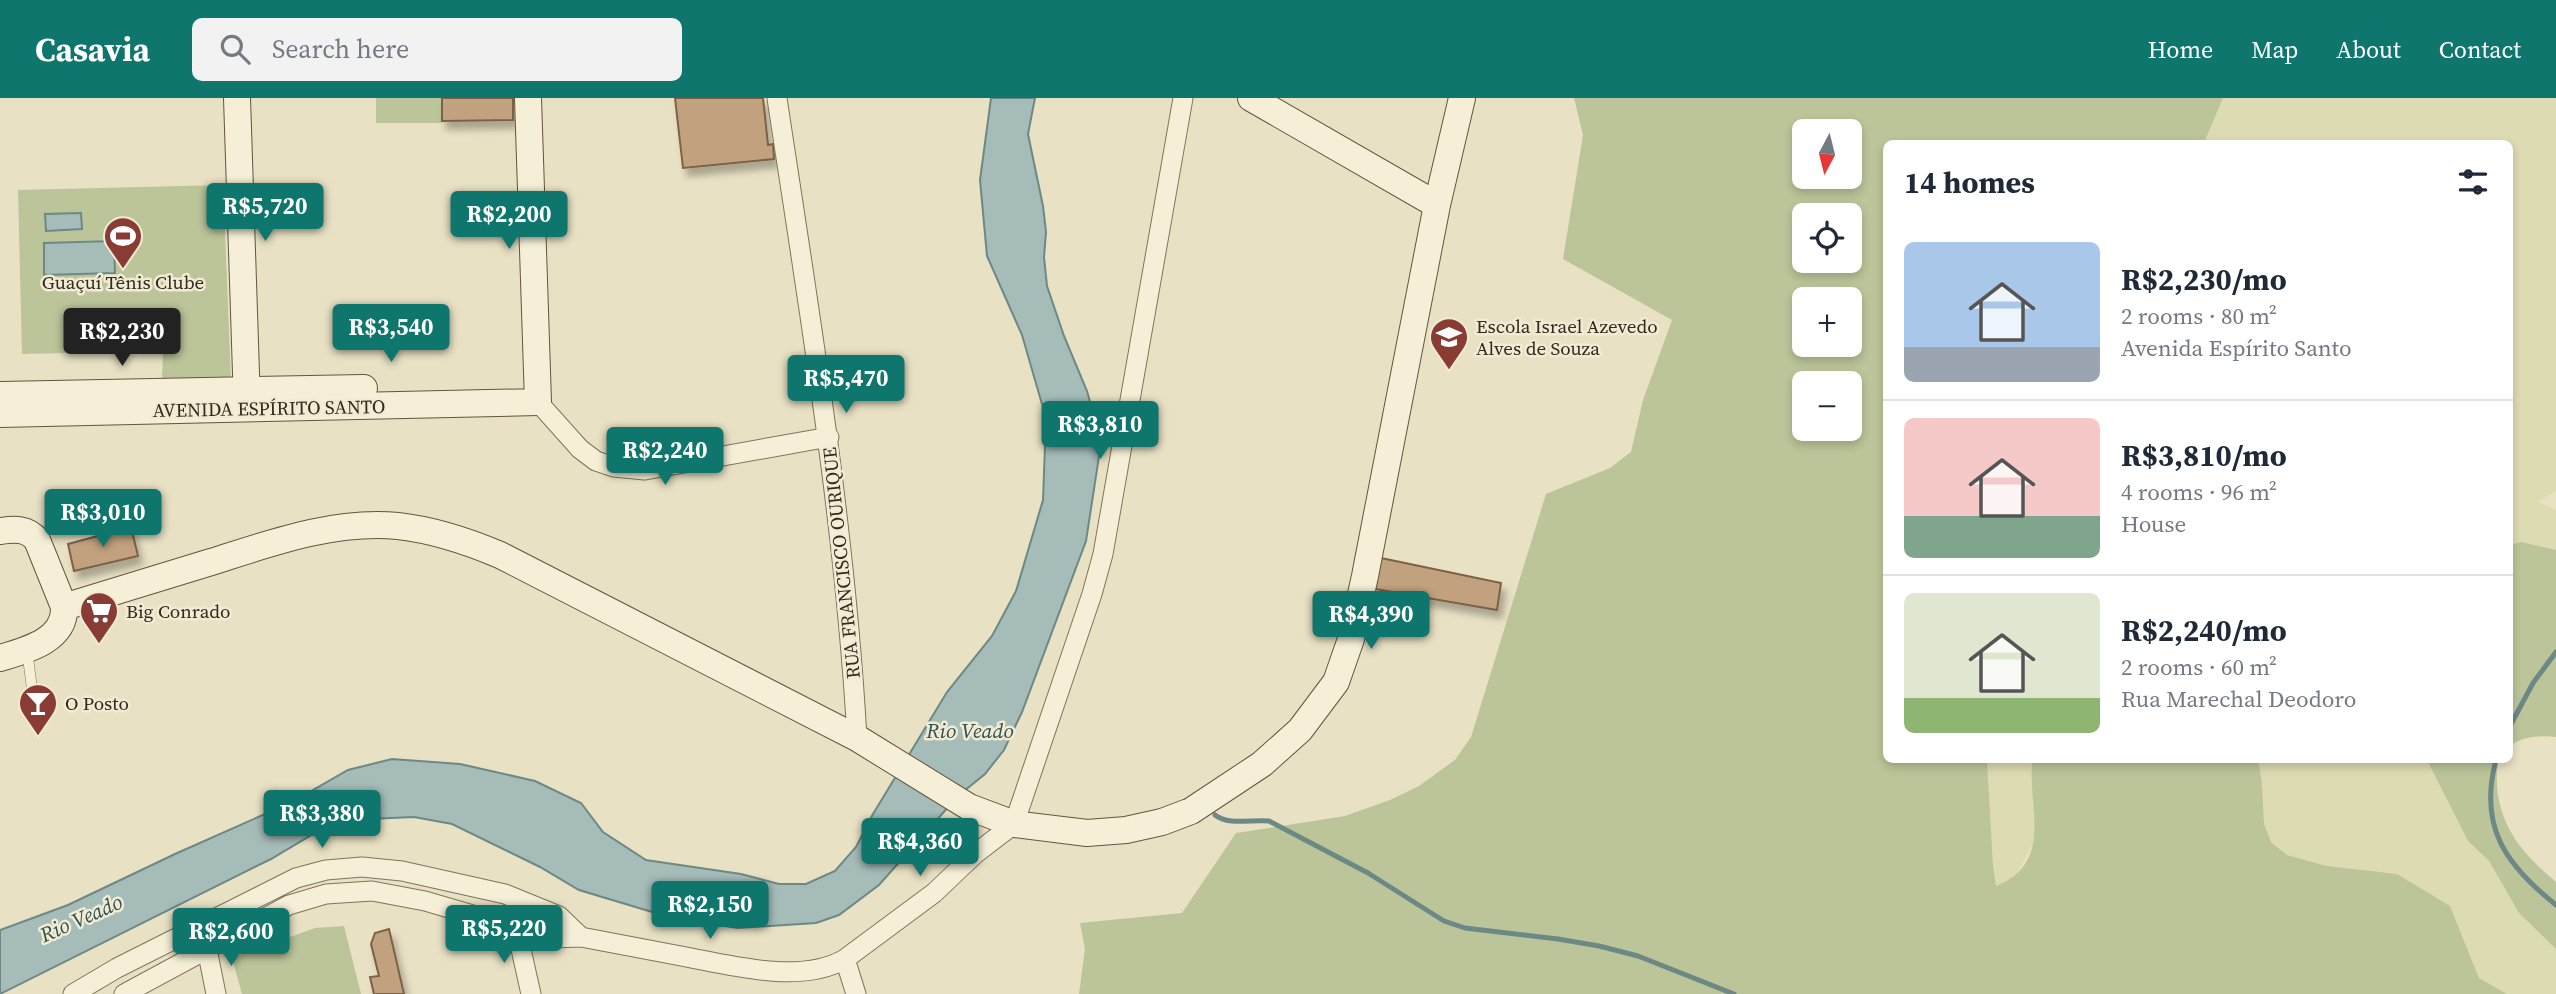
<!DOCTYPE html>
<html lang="en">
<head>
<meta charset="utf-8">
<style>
	:root { --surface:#fff; --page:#f2f2f3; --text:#1f2937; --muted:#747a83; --line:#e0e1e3; --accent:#0f766e }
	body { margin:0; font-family:"Source Serif 4",serif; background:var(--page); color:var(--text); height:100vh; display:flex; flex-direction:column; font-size:26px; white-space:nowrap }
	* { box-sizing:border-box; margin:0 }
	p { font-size:23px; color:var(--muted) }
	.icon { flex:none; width:38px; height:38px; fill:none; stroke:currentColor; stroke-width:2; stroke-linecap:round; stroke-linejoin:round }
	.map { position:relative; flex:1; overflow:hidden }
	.drawer { position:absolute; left:1883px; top:42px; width:630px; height:623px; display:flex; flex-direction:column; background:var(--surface); border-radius:10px; box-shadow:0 4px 10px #0003 }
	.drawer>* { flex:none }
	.needle { width:46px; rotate:187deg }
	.buttons { position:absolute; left:1792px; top:21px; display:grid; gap:14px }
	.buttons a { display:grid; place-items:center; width:70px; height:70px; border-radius:10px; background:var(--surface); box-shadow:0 4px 10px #0003; font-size:35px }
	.price { position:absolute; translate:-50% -60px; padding:0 16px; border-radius:7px; background:var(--accent); color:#fff; font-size:23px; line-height:46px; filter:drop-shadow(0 2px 4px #0008) }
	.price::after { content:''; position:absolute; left:50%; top:42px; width:21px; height:16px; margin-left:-10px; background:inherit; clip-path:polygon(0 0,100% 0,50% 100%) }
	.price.current { background:#222; color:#fff }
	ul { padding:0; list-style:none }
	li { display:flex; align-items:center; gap:21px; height:175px; padding:0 21px }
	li+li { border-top:2px solid var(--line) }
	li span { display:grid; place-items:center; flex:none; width:196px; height:140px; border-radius:10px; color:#555 }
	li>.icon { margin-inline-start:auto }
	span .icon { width:84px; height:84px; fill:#fffc; stroke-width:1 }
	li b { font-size:30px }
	h2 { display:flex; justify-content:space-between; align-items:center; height:84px; padding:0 21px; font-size:30px }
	header { display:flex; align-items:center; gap:42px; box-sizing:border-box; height:98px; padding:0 35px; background:var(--accent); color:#fff }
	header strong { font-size:33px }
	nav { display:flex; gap:38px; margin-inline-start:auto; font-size:24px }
	.search { width:490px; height:63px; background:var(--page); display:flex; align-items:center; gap:18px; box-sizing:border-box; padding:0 24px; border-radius:10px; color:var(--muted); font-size:26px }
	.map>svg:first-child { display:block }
	.farmland { fill:#dddbb2 }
	.green { fill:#bbc599; fill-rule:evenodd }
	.water { fill:#a5bcb8; stroke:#6d8985; stroke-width:2 }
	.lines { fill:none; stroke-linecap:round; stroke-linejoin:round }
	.stream { stroke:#6d8985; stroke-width:5 }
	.building { fill:#c2a27e; stroke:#7d6145; stroke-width:2; filter:url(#shadow) }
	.lane-casing { stroke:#81745c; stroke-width:11 }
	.street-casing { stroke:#81745c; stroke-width:21 }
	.secondary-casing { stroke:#635540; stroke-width:28 }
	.lane { stroke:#f4efd6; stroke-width:10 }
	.street { stroke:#f4efd6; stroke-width:19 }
	.secondary { stroke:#f4efd6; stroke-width:26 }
	.labels { text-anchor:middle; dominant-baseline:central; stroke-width:5; stroke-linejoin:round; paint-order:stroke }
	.poi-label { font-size:19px; fill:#332a1f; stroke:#f1ebd3; text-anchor:start }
	.street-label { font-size:19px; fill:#332a1f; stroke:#f1ebd3 }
	.water-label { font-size:21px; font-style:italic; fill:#304f51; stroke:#f1ebd3 }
</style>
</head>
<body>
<header>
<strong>Casavia</strong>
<div class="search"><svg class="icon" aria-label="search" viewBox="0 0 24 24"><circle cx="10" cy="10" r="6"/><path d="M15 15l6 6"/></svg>Search here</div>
<nav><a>Home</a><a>Map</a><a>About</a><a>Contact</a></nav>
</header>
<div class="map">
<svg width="2556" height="896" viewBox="0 0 2556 896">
	<defs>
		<filter id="shadow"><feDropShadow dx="4.5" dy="8" stdDeviation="3.5" flood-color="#0004"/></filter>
	</defs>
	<rect width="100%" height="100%" fill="#e8e1c4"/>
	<!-- farmland -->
	<path class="farmland" d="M2223,0h333v393l-19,11 19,8v40l-35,-8 -11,3v-401h-306z
		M1987,662h54l-9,2 -1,4 5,58 -3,20 -19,35 -18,7 -3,-21z
		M2255,662h172l41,81 21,20 30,52 37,36v45h-49l-28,-16 -29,-72 -75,-34 -48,-6 -40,-11 -16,-13 -7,-18 -5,-60z"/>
	<!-- green -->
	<path class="green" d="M376,0h66v25h-66z
		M1574,0h649l-19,45 -318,1v616h101l6,105 3,21c58,-23 32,-78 36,-124l9,-2h214l4,4 3,19 2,41 7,18 16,13 40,11 70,8 53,32 29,72 28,16h-1428l6,-45 -5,-26 102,-10 54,-80 109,-17 45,-16 29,-14 36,-26 16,-23 75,-243 64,-26 21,-16 12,-52 29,-80 -109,-61 20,-124zM1850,33v46h-46v-46zM1850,117v46h-46v-46zM1804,201h46v46h-46zM1850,285v46h-46v-46z
		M223,87l8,195 -69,-1 1,-28 -141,3 -4,-164z
		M2521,444l35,8v187c-14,-2 -36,0 -46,9v-201z
		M2427,662h71c-7,54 17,88 58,122v67l-37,-36 -30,-52 -21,-20z
		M344,828l17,68h-119l-10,-36 83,-30z"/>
	<!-- water -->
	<path class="water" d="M991,0h44l-7,36 15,72 3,26 -2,25 3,29 17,50 23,55 9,32 4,27 -14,91 -64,171 -18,38 -19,24 -27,22 -79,89 -40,30 -23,8 -78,5 -66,-10 -93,-28 -39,-23 -88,-43 -38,-7 -45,2 -49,11 -49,29 -271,135v-64l68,-25 107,-51 117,-52 56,-32 44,-11 68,5 75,17 46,22 22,29 43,28 95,14 38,10h27l29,-13 21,-24 17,-33 74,-122 45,-56 24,-45 27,-91 3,-82 -24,-83 -35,-79 -7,-76z
		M81,115l1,16 -36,2 -1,-17z
		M114,143l1,32 -71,2v-32z"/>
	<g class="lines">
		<!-- stream -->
		<path class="stream" d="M2510,628l23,-43 23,-31
			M2496,662c-18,67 10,105 60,145
			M1215,717c14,11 37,4 54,6l99,52 76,48 21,7 93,11 41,7 39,10 96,38"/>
	</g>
	<!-- building -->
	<path class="building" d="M442,0h71v22l-71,1z
		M675,0h88l5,47 5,-1 1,15 -91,9z
		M131,429l7,29 -64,15 -6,-27z
		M1381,460l120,25 -4,27 -122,-21z
		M389,831l15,65h-30l-4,-17 9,-1 -8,-32 4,-11z"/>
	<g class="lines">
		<defs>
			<path id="lane" d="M27,552l8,62"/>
			<path id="street" d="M777,0c32,213 68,425 80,640
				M538,304l42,47 16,12 18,6 31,3 184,-33
				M516,829l15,67
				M207,851l9,45
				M845,861l11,35
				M73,896l44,-26 179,-90 30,-8 36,-3 40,4 103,23 54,22 22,21
				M124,896l165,-89 37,-11 46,-3 53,10 126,37 30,-1c33,6 67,13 100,19 49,9 119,29 164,3l89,-66 41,-39 39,-30 78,-230 11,-40 80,-456"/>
			<path id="secondary" d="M237,0l10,306
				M1251,0l186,107
				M0,297l364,-7
				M0,316l538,-12 -10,-304
				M0,433c15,-2 27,-3 37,9l27,67c2,33 -37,43 -64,51
				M64,509c49,-15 98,-30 147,-45 60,-19 123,-42 187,-36 36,4 69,15 102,29l357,183 112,69 45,17 73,9 39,-3 36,-8 29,-11 71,-47 38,-34 36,-48 15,-43 14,-63 72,-371 25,-107"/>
		</defs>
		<!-- lane casing -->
		<use href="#lane" class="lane-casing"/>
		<!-- street casing -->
		<use href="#street" class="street-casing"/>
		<!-- secondary casing -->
		<use href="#secondary" class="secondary-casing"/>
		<!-- lane -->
		<use href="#lane" class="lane"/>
		<!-- street -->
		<use href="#street" class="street"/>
		<!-- secondary -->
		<use href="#secondary" class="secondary"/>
	</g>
	<!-- icons -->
	<defs>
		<symbol id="stadium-pin" viewBox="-11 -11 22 30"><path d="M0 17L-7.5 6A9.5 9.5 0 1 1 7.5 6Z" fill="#893c33" stroke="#f1ebd3"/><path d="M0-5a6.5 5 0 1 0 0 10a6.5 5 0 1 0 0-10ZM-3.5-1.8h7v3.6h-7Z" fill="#fff"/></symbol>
		<symbol id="school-pin" viewBox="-11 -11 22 30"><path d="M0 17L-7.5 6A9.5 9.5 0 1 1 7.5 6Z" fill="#893c33" stroke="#f1ebd3"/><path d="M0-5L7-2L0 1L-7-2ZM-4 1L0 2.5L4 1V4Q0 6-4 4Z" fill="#fff"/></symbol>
		<symbol id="supermarket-pin" viewBox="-11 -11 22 30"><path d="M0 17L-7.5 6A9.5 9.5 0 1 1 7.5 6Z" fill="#893c33" stroke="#f1ebd3"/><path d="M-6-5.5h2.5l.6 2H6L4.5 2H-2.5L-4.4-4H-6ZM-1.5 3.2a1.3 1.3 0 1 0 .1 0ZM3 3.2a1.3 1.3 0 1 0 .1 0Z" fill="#fff"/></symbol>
		<symbol id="bar-pin" viewBox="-11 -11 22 30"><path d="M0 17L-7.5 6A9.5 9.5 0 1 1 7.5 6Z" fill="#893c33" stroke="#f1ebd3"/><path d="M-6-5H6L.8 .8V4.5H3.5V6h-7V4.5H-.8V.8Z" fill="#fff"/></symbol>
	</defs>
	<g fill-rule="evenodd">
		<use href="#stadium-pin" x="101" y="116" width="44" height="60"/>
		<use href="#school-pin" x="1427" y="217" width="44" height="60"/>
		<use href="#supermarket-pin" x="77" y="491" width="44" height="60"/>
		<use href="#bar-pin" x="16" y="583" width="44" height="60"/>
	</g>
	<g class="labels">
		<!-- poi labels -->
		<g class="poi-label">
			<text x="123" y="184" text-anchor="middle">Guaçuí Tênis Clube</text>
			<text x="1476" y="228">Escola Israel Azevedo<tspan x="1476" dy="22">Alves de Souza</tspan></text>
			<text x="126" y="513">Big Conrado</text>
			<text x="65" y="605">O Posto</text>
		</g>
		<!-- street labels -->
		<g class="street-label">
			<text transform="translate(269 310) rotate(-1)">AVENIDA ESPÍRITO SANTO</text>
			<text transform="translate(841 465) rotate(-96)">RUA FRANCISCO OURIQUE</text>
		</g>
		<!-- water labels -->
		<g class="water-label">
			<text x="970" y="632">Rio Veado</text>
			<text transform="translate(81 820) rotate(-24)">Rio Veado</text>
		</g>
	</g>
</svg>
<div class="buttons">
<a><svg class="needle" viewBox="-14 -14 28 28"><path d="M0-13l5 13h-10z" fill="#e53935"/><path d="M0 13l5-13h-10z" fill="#747a83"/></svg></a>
<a><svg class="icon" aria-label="locate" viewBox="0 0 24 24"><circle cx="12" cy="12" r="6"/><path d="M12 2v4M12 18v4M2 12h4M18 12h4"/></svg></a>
<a>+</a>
<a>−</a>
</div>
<b class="price" style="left:265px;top:145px">R$5,720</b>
<b class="price" style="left:509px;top:153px">R$2,200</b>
<b class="price" style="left:391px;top:266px">R$3,540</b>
<b class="price current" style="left:122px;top:270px">R$2,230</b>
<b class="price" style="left:846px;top:317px">R$5,470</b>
<b class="price" style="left:1100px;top:363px">R$3,810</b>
<b class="price" style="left:665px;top:389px">R$2,240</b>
<b class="price" style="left:103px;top:451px">R$3,010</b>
<b class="price" style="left:1371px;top:553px">R$4,390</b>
<b class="price" style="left:322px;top:752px">R$3,380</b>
<b class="price" style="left:920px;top:780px">R$4,360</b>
<b class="price" style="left:710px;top:843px">R$2,150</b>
<b class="price" style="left:504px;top:867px">R$5,220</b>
<b class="price" style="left:231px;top:870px">R$2,600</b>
<section class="drawer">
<h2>14 homes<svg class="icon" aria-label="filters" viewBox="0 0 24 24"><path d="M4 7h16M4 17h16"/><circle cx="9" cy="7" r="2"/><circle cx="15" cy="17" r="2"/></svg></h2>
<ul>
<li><span style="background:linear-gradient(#a9c7e8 75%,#9aa5b1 0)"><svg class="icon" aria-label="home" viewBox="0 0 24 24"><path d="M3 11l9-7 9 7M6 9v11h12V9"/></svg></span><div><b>R$2,230/mo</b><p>2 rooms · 80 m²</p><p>Avenida Espírito Santo</p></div></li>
<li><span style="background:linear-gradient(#f6c9c9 70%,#7fa58c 0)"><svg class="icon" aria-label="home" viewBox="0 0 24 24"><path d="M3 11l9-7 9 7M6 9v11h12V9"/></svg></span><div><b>R$3,810/mo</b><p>4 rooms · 96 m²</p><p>House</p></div></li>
<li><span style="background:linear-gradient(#dfe7d0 75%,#8fb573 0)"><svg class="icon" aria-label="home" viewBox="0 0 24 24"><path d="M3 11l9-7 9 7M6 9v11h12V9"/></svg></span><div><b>R$2,240/mo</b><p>2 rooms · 60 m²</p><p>Rua Marechal Deodoro</p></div></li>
</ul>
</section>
</div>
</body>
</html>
